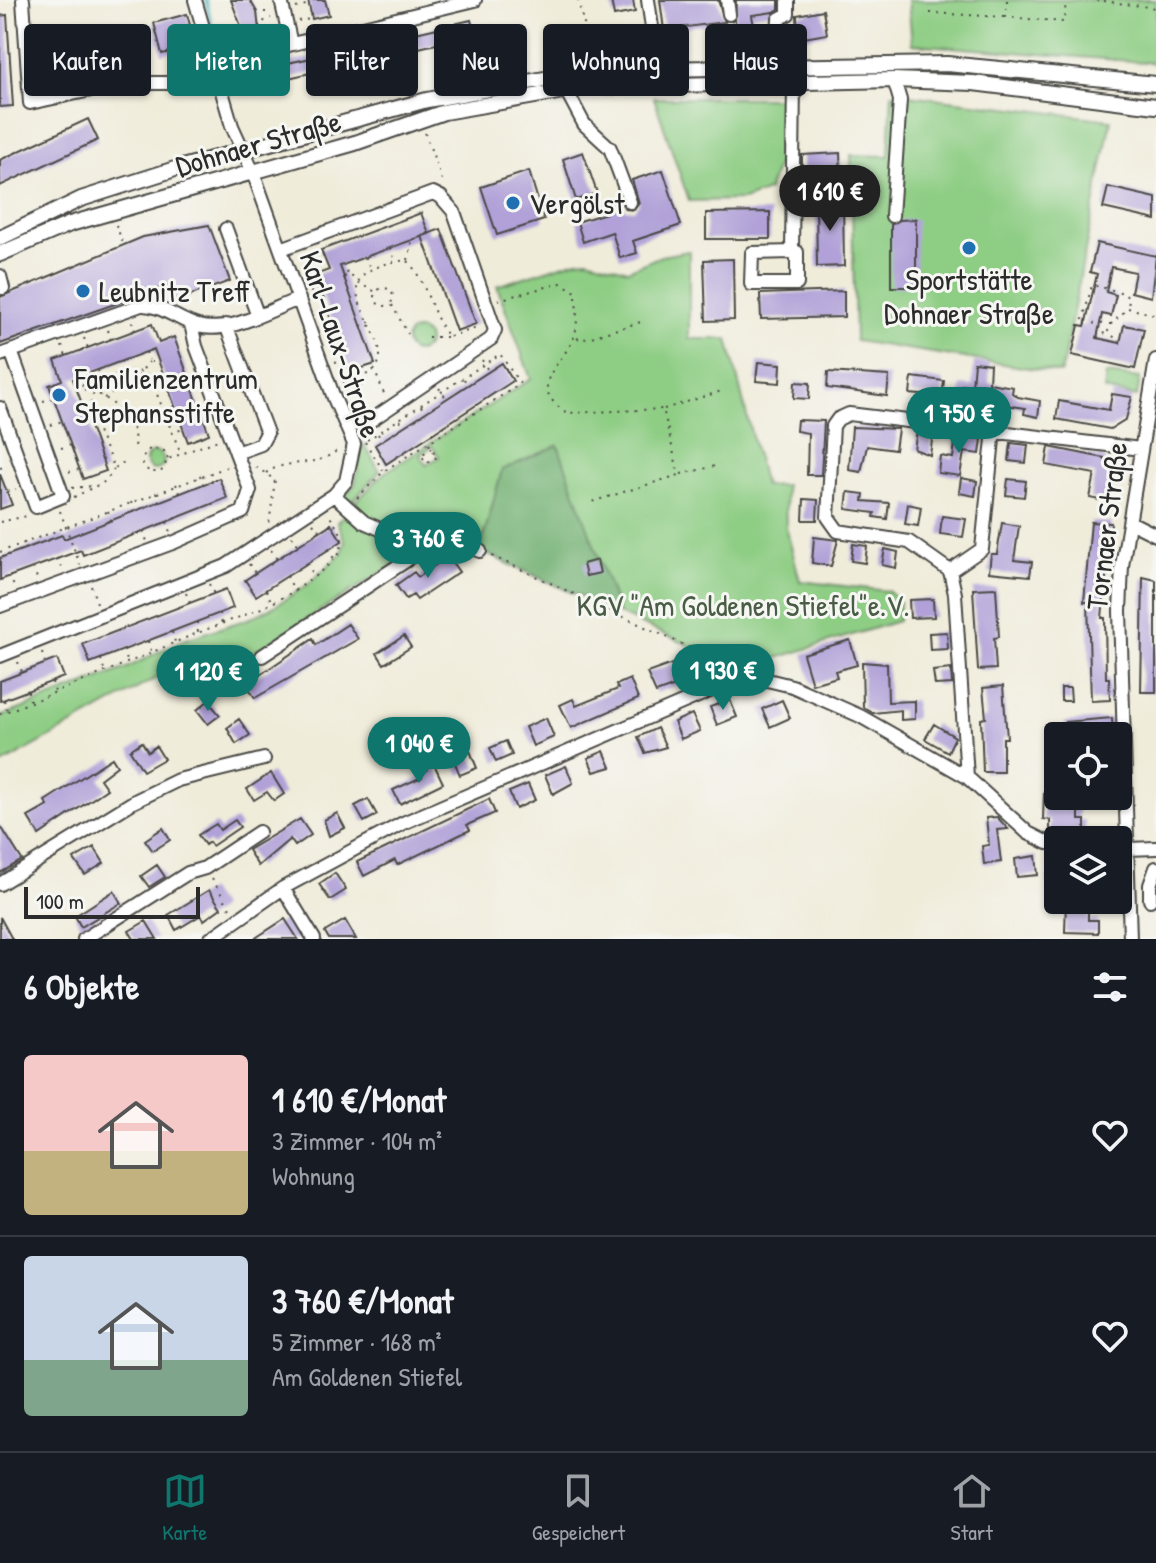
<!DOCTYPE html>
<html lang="de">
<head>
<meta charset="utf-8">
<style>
	:root { --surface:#171b24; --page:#242831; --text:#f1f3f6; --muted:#9ea1a6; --line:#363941; --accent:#0f766e }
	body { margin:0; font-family:"Patrick Hand",sans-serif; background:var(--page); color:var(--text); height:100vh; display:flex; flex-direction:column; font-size:30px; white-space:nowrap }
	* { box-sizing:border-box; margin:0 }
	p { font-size:26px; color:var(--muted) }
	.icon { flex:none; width:44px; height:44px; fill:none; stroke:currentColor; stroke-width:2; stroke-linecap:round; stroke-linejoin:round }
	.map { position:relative; height:939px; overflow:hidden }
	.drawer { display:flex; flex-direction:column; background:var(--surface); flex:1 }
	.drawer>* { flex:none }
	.top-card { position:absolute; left:24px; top:24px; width:1108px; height:72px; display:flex; gap:16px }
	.tools { position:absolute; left:1044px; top:722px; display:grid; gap:16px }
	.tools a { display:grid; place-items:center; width:88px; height:88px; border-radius:8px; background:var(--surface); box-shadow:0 2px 6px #0004; font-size:40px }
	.scale { position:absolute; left:24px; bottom:20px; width:176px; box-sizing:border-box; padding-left:8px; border:4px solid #2b2b2b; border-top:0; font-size:22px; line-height:28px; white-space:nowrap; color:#2b2b2b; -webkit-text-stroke:6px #f6f6f2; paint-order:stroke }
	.price { position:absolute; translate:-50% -68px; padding:0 18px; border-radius:28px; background:var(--accent); color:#fff; font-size:26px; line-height:52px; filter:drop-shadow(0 2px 4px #0008) }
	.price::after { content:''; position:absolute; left:50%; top:48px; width:24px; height:18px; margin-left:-12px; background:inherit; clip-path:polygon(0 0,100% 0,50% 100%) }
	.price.on { background:#222; color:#fff }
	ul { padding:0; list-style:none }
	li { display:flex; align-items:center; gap:24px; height:200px; padding:0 24px }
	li+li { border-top:2px solid var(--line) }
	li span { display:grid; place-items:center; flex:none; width:224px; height:160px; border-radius:8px; color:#555 }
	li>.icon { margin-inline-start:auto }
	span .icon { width:96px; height:96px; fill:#fffc; stroke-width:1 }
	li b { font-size:34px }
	h2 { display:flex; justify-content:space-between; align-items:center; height:96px; padding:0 24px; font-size:34px }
	.tag { padding:0 28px; border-radius:8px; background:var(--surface); box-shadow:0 2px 6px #0004; font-size:28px; line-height:72px }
	.tag.on { background:var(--accent); color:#fff }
	.menu { display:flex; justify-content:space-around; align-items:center; height:112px; border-top:2px solid var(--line); background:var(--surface); font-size:22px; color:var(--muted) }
	.menu a { display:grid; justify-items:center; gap:4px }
	.menu .on { color:var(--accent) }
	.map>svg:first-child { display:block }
	.green { fill:#8ecd84; stroke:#5c7c58; stroke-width:2 }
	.forest { fill:#72b072; stroke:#4e6e4e; stroke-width:2 }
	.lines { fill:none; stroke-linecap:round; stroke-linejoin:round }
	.stream { stroke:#3cabba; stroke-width:4 }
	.building { fill:#b1a1d8 }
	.minor-casing { stroke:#494845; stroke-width:16 }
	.major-casing { stroke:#494845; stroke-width:18 }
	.path { stroke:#494845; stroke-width:2; stroke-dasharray:2 6; stroke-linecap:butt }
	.minor { stroke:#fff; stroke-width:12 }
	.major { stroke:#fff; stroke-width:14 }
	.poi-dot { fill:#1f6fb2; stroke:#f6f6f2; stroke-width:3 }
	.labels { text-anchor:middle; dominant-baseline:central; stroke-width:6; stroke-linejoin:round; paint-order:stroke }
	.street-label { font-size:30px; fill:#2b2b2b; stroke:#f6f6f2 }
	.poi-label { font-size:30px; fill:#2b2b2b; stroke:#f6f6f2; text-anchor:start }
	.park-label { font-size:30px; fill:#495c46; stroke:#f6f6f2 }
</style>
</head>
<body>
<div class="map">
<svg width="1156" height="939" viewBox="0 0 1156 939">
	<rect width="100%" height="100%" fill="#f6f6f2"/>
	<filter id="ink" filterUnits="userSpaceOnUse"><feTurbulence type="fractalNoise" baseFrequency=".0125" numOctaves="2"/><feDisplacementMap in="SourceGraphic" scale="16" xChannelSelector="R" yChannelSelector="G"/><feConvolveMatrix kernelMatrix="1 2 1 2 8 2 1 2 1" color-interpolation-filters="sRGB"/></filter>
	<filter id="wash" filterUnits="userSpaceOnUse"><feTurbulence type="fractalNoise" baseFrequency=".006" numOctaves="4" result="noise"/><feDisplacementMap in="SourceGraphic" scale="32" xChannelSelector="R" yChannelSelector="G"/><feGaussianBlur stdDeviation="1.8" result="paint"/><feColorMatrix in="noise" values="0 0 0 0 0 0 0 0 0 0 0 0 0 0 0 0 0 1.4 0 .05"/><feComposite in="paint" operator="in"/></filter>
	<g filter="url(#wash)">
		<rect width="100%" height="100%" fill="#f0ecda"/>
		<!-- green -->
		<path class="green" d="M908,0h248v63l-244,-19z
			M892,93l219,27 -50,253 -206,-32 -4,-186 38,1z
			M654,98h126l-2,65 -10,28 -25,9 -54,1z
			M689,251v88h39l36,147 21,-1 1,42 14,54 88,10 12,11 -2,19 -157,48 -122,-55 -11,-32 -106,-112 -20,71 -40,-13 -34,6 -17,-4 -41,-22 34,-35 44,-28 2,3 -10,7 6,10 13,-8 -9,-14 101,-64 -34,-93 80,-26 11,-1 40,11 33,-14z
			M406 341a11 11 0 1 1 22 0a11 11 0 1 1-22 0Z
			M1106,374l34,4 -3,19 -33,-7z
			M363,443l17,28 -32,35 -6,-7 13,-15z
			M146 461a9 9 0 1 1 18 0a9 9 0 1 1-18 0Z
			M346,513l55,28 5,16 -184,115 -19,-20 -203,113v-48l127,-49 53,-27 71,-23 24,-12 32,-21 35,-32 3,-12 -8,-19z"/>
		<!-- forest -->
		<path class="forest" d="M558,445l61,169 -139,-63 22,-81z"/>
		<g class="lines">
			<!-- stream -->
			<path class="stream" d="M206,0l10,46"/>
		</g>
		<g id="blocks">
			<!-- building -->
			<path class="building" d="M231,0h19l7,12 2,18 -15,4z
				M308,0h17l4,15 -17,4z
				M611,0h22l2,12 -21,4z
				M660,0h58l7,22 -61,8z
				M736,0h43v9l-5,3 -22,3 4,25h12l-1,11 -37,2v-10h10l-5,-22z
				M823,10l4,24 -29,5 -1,-24z
				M187,14l3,11 -12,4 5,20 -21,5 -8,-31z
				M7,15l6,91 -13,1v-91z
				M471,20l4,15 -230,53 -4,-15 84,-18 4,-6 12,-3 7,3z
				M88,119l10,21 -98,46v-26z
				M583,152l14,41 -21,7 -13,-41z
				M840,153l1,27 -39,2v-27z
				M663,170l18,55 -48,16 4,12 -17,5 -8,-26 -29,10 -6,-20 29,-9 -3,-10 16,-5 6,11 9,1 5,-7 -7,-23z
				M529,171l15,49 -47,15 -16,-48z
				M1108,187l48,11v22l-53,-12z
				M816,200h27l1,66 -27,1z
				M770,212v27h-64v-26z
				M421,213l8,21 -89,32 35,98 -25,8 -35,-97 14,-5 -8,-20z
				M916,219v68h-25v-62l9,-5z
				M209,225l21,56 -55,20 -6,-16 -169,59v-47l143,-60z
				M441,229l35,95 -20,7 -34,-95z
				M1097,243l59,13 -5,41 -20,-5 4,-20 -24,-5 -5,25 10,3 -5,21 -9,-2 -5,24 23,5 4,-18 20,4 -9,40 -63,-14 7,-30 6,1 12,-52 -7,-2z
				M733,259l1,61 -28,1 -2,-61z
				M844,291v26l-83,2 -1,-25z
				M152,324l7,19 15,-6 35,97 -21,8 -34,-93 -81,30 33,92 -23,8 -34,-94 13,-5 -7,-20z
				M758,362l23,2 -1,19 -24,-2z
				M974,362l16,2 -1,19 24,4 -1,6 6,4 22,4 -2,16 -14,-3 1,-6 -65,-10 1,-13 11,1z
				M502,363l11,18 -127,83 -11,-19z
				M828,372l61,4 -2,20 -60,-8z
				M912,377l32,4 -2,16 -32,-3z
				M795,382l15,1 -1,16 -15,-1z
				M1112,394l20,3 -6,22 -16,10 -54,-10 3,-18 50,9z
				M797,420l27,1 -3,54h-14l1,-42 -12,-2z
				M852,427l46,2 -3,21 -28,-4 -6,26 -12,-2z
				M917,431l16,2 -3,22 -16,-6z
				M956,436l26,3 -2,15 -16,-2 -4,24 -22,-3 2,-17 13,2z
				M1011,443l17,2 -2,18 -17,-2z
				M1049,447l55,11 11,16 -6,28 -19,-4 5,-24 -49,-9z
				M0,474l12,31 -12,4z
				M219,478l8,20 -144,57 -2,-5 -81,30v-22l62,-23 2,4z
				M961,478l16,3 -2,15 -16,-3z
				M1008,479l18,2 -2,16 -18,-2z
				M848,492l16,2 -1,7 26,2 -2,16 -13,-2 1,-4 -29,-4z
				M804,499l14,1 -1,20h-14z
				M908,504l13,3 -3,19 -13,-2z
				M942,516l24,3 -3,18 -23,-3z
				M1091,522l20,1 -9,95h3l1,60h3l1,22 -19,1 -3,-99h-4z
				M1002,523l17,3 -5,34 18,2 -2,14 -41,-4 2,-18h6z
				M331,524l11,17 -86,55 -11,-16z
				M814,537l24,3 -7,26 -19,-3z
				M853,544l14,2 -2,17 -14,-2z
				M885,549l13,3 -2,16 -14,-3z
				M448,556l11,16 -42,28 -4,-5 -7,4 -10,-14 18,-13 4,5z
				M597,560l3,13 -14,3 -3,-12z
				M1143,577l13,3v112h-15z
				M996,588l3,49 -5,1 2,31 -18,1 -5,-81z
				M226,589l7,19 -143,55 -7,-19z
				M933,599l1,18 -24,1 -1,-18z
				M348,624l10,15 -103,59 -9,-14 67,-45 3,6z
				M947,632l1,17 -18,1 -1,-17z
				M404,636l7,11 -27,17 -7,-11z
				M850,640l7,25 -22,6 2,6 -25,7 -9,-30z
				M57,659l7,18 -64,24v-20z
				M686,659l11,19 -41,15 -9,-20z
				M862,662l25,2 1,38 27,-1v18l-14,1v-10l-28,3 -10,-6z
				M951,669l1,15 -17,1 -2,-14z
				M630,679l8,20 -67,29 -11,-23 13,-6 3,7 42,-17 -2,-4z
				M1003,686l4,52h-4v34h-20l-2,-53 5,-1 -3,-30z
				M1061,688h9l1,13h-10z
				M730,700l7,17 -20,8 -7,-18z
				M782,700l8,18 -20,9 -8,-18z
				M208,701l12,14 -12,9 -11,-14z
				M692,714l8,17 -19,8 -7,-17z
				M546,718l8,19 -21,9 -8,-19z
				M1112,718l1,18h-48v-14z
				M239,719l11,16 -14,9 -9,-16z
				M934,724l21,13 -7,15 -23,-13z
				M657,728l9,19 -21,6 -7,-16z
				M506,741l6,14 -16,7 -6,-14z
				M142,742l6,10 8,-6 8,13 -21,12 -13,-21z
				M468,746l9,22 -17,7 -6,-14 5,-2 -4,-8z
				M604,751l7,16 -17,5 -6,-14z
				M112,758l5,8 -17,13 7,10 -68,46 -11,-18 20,-11 -3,-5z
				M433,762l10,21 -43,21 -7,-14 29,-13 -1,-4 6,-3 -2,-4z
				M566,766l7,17 -20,11 -8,-19z
				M271,773l13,21 -10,7 -7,-9 -13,8 -7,-11z
				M528,784l7,16 -19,9 -7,-17z
				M1044,792l35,4v24h6v11l-35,1v-12l-7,-1z
				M368,799l9,16 -13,7 -9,-16z
				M489,799l6,14 -28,12 3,5 -73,35 -2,-5 -31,16 -7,-14z
				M337,813l8,15 -16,8 -5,-16z
				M997,817l11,12 -11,1 4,32 -17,2 -2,-18 7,-1 -3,-27z
				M300,819l11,16 -16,11 -5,-7 -32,27 -10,-16z
				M235,820l5,7 -28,19 -3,-4 -4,3 -7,-10 18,-11 4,6z
				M0,825l22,35 -22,13z
				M163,828l7,12 -17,11 -8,-11z
				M94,847l10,16 -19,12 -11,-16z
				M1036,856l2,19 -21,2 -2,-18z
				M157,865l8,12 -16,10 -8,-11z
				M335,873l11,17 -16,10 -11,-16z
				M1058,876v18l-10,1 -1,-18z
				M209,890l12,18 -17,12 -3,-5 -25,15 -8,-15z
				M114,891l7,12 -40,24 -6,-11z
				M1066,900h22v20h10v13l-33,-1z
				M0,917l12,22h-12z
				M285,919l13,20h-44z
				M345,920l11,19h-27l-4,-7z
				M146,921l11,18h-23l-5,-8z"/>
		</g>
	</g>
	<g filter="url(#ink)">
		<use href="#blocks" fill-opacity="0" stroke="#494845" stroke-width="2"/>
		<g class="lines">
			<defs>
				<path id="minor" d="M23,0l7,103 94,-20h54l40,-8
					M281,0l10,44
					M648,0l10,69
					M727,0l2,14
					M214,63l261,-63
					M775,67l4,-48 9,-5v-13
					M566,90l18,34 26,24 20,54
					M892,216l8,-116 -6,-20
					M226,229l31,85
					M281,249l152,-56 8,4 13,15 41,118 -4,9 -121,82 -23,5
					M792,252h5v32h-46l1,-31 40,-1 2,-170
					M0,276l3,12
					M226,325l41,108 -6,11 -25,9
					M0,355l141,-50c20,-1 38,16 57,21 30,9 73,-17 101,-27
					M0,408l36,99 27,-11 -52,-145
					M334,495l30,27 25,11 22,6 29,-3 40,15
					M1130,522l26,13
					M950,571l32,-22 12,-120
					M0,606l175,-64 68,-30 7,-22 -54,-144 -5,-22
					M0,656l226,-90 108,-71 12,-14 8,-37 -20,-46 -81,-226 -21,-46 -37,-126
					M262,656l145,-96 4,-21
					M709,657l38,18 45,11 68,30 107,61 61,56 20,10 10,-1
					M967,777l-12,-183 -5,-23 -41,-29 -71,-11 -10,-14 5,-91 5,-7 11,-5 292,35
					M1085,840l42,-3
					M1127,849l29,-1
					M0,884l133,-82 45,-22 86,-21
					M283,888l31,51
					M1150,900v-15l6,-17
					M84,939l104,-66 17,-5 54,-36
					M210,939l73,-51 120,-65 344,-148
					M1130,939l-10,-328 2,-45 34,-206"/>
				<path id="major" d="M0,238l81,-39 94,-30 252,-69 168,-30 352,-6 209,20
					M0,254l70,-30 285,-81 89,-31 142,-25 308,-7 79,3 183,23"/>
			</defs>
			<!-- minor casing -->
			<use href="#minor" class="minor-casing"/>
			<!-- major casing -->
			<use href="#major" class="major-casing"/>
			<!-- path -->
			<path class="path" d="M578,0l14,57
				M1007,0l-1,17 58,5 2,-22
				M1096,0l60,8
				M296,8l13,-4
				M256,12h14
				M930,13l74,4
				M298,21l13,-2 -1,-5
				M259,25l3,12
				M260,29l5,-9 6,-2
				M425,133l18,50
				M116,225l8,21
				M390,248l5,12
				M365,257l5,12
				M408,260l5,-21
				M343,265l5,9
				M344,277l4,-2 9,4
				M358,283l18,9
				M375 297a9 9 0 1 1 18 0a9 9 0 1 1-18 0Z
				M310,292l10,-3
				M498,300l63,-17 15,9c0,13 3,33 -2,45 -10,27 -51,48 -7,76l96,-4 16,66 -91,28
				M392,305l16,29
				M318,315l10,-4
				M132,321l3,10
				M1111,324l-29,-1 10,-38 32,8 5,6 -1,9
				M361,326l9,-4
				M108,330l3,10
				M428,337h19
				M84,338l4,10
				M326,338l11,-3
				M577,338l4,2 63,-19
				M1097,338l10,-6
				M1120,343l-12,-12 3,-7 17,-16 28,7
				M62,346l4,10
				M146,352l3,8
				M482,360l7,12
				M122,361l2,10
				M151,362h8
				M335,362l10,-3
				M143,369l6,-7
				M374,369l11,27
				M98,370l3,11
				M79,377l4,10
				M464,379l4,6
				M343,382c9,-3 28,-6 34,-16 18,-29 -53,-80 0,-99 11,-4 19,-7 31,-6 19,22 23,52 40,76l32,-10
				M136,384l4,-12
				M157,385l9,-3
				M439,388l8,11
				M76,389c21,-3 54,24 58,45 1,5 0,16 0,17
				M346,393l16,-8
				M104,398l9,-5
				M43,401l11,-3
				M421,406l4,7
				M664,409l58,-18
				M165,410l10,-4
				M400,420l4,7
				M51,425l11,-4
				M171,433l12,-4
				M378,434l4,7
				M365,442l18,28
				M429,444l8,13 -10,6 -6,-8 11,-7
				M61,448l10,-3
				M168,459l-4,-8 -13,-3 -7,6 -1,10 6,8h12l7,-13 50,-19
				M102,460l7,-3
				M256,467l19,13 -6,45
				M0,468l7,-2
				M115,468l12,-8
				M69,472l11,-3
				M266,473c23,-16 50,-3 74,-25
				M681,474l39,-9
				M200,475l3,9
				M176,484l4,9
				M72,488l22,-2
				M8,492l8,-3
				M156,492l3,9
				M74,497l32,-16 8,-12c-10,-32 -46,-73 0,-94 13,-5 25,-7 36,2l31,77
				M357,498l27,-27 136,-87 -20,-30 -133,86
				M131,502l3,9
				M60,511l20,54
				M108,511l3,9
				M0,522l27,-6
				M167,522l4,10
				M313,523l7,8
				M143,531l4,10
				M292,536l6,9
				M24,542l2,6
				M329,549l5,10
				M271,550l6,9
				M0,552l227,-85
				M492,556l205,95
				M57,558l6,14
				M308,563l6,14
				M249,564l6,9
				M33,568l4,10
				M9,576l5,10
				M287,576l8,16
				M209,584l5,10
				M91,586l6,17
				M266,590l6,13
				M186,593l4,10
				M220,613l2,11
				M197,622l1,11
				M172,632l3,10
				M148,641l3,10
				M124,650l4,14
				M42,653l3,10
				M101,659l4,14
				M18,662l4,10
				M52,682l3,10
				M28,691l2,10
				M4,700l3,10
				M0,714c60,-23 118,-47 176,-72 66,-29 112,-34 165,-90l1,-17 -13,-20
				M212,879l18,29"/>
			<!-- minor -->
			<use href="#minor" class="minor"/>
			<!-- major -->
			<use href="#major" class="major"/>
		</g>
	</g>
	<!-- markers -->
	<g class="poi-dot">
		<circle cx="513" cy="203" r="8"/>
		<circle cx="969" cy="248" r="8"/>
		<circle cx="83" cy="291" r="8"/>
		<circle cx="59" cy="395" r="8"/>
	</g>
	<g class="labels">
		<!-- street labels -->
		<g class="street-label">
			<text transform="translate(258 143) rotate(-16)">Dohnaer Straße</text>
			<text transform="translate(341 344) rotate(71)">Karl-Laux-Straße</text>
			<text transform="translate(1106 526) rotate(-83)">Tornaer Straße</text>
		</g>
		<!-- poi labels -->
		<g class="poi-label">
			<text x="529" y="203">Vergölst</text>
			<text x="969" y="279" text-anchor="middle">Sportstätte<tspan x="969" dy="34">Dohnaer Straße</tspan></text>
			<text x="99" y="291">Leubnitz Treff</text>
			<text x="75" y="378">Familienzentrum<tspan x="75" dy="34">Stephansstifte</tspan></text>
		</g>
		<!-- park labels -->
		<g class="park-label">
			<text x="743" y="605">KGV "Am Goldenen Stiefel"e.V.</text>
		</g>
	</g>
</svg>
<div class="tools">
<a><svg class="icon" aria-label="locate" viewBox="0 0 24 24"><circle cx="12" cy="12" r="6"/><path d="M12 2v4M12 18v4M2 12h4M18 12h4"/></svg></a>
<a><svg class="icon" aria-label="layers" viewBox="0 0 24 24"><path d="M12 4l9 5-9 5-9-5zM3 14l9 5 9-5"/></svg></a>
</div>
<div class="scale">100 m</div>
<b class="price on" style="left:830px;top:233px">1 610 €</b>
<b class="price" style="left:959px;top:455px">1 750 €</b>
<b class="price" style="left:428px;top:580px">3 760 €</b>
<b class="price" style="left:723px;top:712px">1 930 €</b>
<b class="price" style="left:208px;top:713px">1 120 €</b>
<b class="price" style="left:419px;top:785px">1 040 €</b>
<div class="top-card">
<a class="tag">Kaufen</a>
<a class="tag on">Mieten</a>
<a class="tag">Filter</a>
<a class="tag">Neu</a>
<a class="tag">Wohnung</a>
<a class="tag">Haus</a>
</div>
</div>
<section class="drawer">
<h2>6 Objekte<svg class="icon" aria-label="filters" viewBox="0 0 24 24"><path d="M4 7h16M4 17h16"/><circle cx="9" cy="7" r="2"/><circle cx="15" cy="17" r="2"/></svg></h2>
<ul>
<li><span style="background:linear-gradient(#f6c9c9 60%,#c2b280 0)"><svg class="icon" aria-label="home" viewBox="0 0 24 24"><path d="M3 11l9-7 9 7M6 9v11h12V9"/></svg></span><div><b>1 610 €/Monat</b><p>3 Zimmer · 104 m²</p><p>Wohnung</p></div><svg class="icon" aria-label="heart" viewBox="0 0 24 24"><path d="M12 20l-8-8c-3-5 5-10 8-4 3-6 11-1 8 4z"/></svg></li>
<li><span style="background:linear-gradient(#c9d6e8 65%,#7fa58c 0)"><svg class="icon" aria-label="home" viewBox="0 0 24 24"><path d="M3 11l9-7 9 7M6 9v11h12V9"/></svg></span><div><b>3 760 €/Monat</b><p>5 Zimmer · 168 m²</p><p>Am Goldenen Stiefel</p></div><svg class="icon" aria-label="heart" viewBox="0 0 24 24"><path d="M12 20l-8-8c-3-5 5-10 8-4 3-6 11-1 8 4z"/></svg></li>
</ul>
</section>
<nav class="menu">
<a class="on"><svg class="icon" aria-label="map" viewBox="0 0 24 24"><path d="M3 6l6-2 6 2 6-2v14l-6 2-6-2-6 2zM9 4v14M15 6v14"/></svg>Karte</a>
<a><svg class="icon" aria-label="saved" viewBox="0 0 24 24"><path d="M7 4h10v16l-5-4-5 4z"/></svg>Gespeichert</a>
<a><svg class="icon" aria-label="home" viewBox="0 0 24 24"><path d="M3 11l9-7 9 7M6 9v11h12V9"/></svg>Start</a>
</nav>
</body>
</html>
